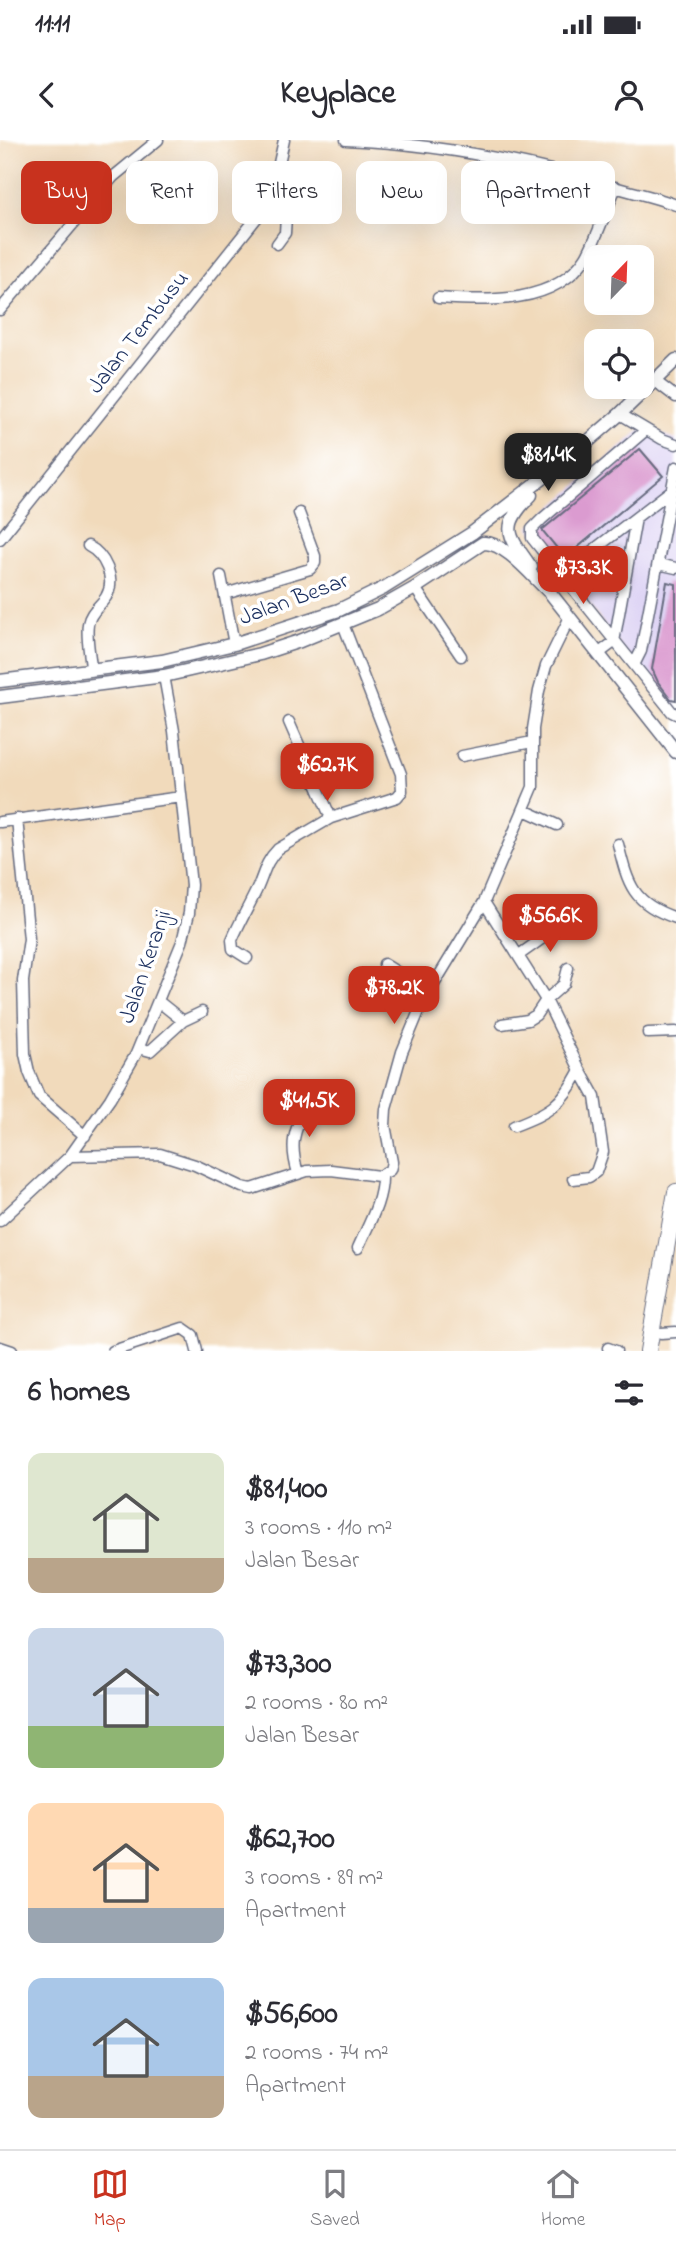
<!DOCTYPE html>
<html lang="en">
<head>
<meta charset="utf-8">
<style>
	:root { --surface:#fff; --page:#f7f7f7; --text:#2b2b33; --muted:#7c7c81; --line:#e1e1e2; --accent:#c8321e }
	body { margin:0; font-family:"Indie Flower",sans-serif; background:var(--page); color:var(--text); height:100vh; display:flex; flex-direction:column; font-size:26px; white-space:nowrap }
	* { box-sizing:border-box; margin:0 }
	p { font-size:23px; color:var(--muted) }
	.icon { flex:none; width:38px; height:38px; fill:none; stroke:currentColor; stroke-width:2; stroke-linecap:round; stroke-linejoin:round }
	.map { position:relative; height:1211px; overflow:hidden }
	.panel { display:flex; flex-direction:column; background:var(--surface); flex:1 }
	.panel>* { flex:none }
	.guide { position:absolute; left:21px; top:21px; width:635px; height:63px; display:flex; gap:14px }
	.needle { width:46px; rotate:23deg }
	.tools { position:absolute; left:584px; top:105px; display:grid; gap:14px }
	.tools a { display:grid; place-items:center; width:70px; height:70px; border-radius:14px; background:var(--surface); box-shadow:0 7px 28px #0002; font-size:35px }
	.price { position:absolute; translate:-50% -60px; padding:0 16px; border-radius:14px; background:var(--accent); color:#fff; font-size:23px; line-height:46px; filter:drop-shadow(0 2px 4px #0008) }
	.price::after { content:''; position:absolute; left:50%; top:42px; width:21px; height:16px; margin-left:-10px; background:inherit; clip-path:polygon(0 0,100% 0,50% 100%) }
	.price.active { background:#222; color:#fff }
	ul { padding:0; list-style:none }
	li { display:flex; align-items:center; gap:21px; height:175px; padding:0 28px }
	li span { display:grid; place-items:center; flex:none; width:196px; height:140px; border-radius:14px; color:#555 }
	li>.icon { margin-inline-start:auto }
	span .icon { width:84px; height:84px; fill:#fffc; stroke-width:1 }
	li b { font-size:30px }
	h2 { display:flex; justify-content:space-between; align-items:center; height:84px; padding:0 28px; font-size:30px }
	.tag { padding:0 24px; border-radius:14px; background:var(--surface); box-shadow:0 7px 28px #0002; font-size:24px; line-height:63px }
	.tag.active { background:var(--accent); color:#fff }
	.status { display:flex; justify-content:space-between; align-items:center; height:49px; padding:0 35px; background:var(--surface); direction:ltr }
	.status svg { height:19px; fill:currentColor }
	header { display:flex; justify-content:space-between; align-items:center; height:91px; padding:0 28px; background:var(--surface); font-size:32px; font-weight:800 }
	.menu { display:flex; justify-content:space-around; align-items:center; height:98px; border-top:2px solid var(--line); background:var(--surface); font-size:19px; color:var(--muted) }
	.menu a { display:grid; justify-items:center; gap:4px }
	.menu .active { color:var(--accent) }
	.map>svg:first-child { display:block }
	.built { fill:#dfd5f5 }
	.building { fill:#db9bd0 }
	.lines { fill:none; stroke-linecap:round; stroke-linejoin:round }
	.minor-casing { stroke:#666b7f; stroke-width:13 }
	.major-casing { stroke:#666b7f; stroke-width:15 }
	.highway-casing { stroke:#666b7f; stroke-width:18 }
	.minor { stroke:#fff; stroke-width:10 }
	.major { stroke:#fff; stroke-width:12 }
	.highway { stroke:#fff; stroke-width:16 }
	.labels { text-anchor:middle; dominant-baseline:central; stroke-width:7; stroke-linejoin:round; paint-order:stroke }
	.street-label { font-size:23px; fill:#1b2f5e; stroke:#fff }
</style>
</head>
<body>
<div class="status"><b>11:11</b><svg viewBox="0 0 49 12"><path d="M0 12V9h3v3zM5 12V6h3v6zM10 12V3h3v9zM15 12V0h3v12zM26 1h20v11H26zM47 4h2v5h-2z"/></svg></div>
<header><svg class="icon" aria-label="back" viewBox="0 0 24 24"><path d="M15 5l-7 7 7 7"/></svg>Keyplace<svg class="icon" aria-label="person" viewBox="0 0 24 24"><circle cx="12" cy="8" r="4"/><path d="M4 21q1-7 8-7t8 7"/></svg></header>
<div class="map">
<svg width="676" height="1211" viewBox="0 0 676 1211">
	<rect width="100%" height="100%" fill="#fff"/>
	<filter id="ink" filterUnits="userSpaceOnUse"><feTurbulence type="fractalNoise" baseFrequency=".0143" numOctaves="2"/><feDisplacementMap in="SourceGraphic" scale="14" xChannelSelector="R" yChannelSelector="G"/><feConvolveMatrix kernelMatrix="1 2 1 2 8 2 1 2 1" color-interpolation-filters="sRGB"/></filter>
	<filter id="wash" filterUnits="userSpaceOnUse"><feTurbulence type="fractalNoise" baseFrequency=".00686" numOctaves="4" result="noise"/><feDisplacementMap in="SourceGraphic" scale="28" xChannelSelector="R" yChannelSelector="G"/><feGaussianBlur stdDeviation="1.57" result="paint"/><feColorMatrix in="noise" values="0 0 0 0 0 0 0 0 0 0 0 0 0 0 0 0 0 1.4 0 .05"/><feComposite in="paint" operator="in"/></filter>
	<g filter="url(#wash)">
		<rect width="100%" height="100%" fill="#f1dabb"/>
		<!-- built -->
		<path class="built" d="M645,286l31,14v278l-147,-191z"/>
		<g id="blocks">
			<!-- building -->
			<path class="building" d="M640,309l23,27 -98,82 -23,-28z
				M667,442l9,2v116l-5,-1 -13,-17 -6,-13z"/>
		</g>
	</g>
	<g filter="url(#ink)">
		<use href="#blocks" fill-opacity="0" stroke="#666b7f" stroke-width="2"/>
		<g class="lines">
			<defs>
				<path id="minor" d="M346,0c92,4 180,21 268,47 21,6 42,10 62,18
					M271,60l15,16 -1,17 -8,11
					M438,158c50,3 118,7 148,-41 11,-19 21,-49 30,-70
					M0,170l113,-133 45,-37
					M655,241l21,16
					M620,274l42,25 14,5
					M646,290l-104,89 -10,10v9l140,174 4,2
					M0,399l271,-339 13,-60
					M88,406c16,8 29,33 18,51 -6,9 -16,15 -18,27 -2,14 2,30 3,44
					M658,424l18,4
					M562,434l110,-84
					M221,436l13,68
					M415,448l46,68
					M225,454l85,-25 5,-6v-7l-16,-43
					M598,514l16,-12 22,-124
					M634,525l7,-14 35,-184
					M289,582l42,96
					M462,616l70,-14
					M524,670l33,15
					M17,679l12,120 -6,42 2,73 4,18 10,24 46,40
					M0,682l181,-25
					M618,704c10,41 15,60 58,74
					M484,762l62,98 34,70c-19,36 -30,42 -66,56
					M519,815l38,-27 12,-3
					M247,818l-14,-9 -1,-9c7,-17 17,-34 25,-51 7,-15 8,-27 21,-40l53,-31 66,-21 5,-6 -1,-17 -58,-150
					M384,824l45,28
					M158,861l25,20
					M502,884l26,-4 8,-5 10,-15 18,-16 4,-16
					M648,893l28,-1
					M139,908l11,3 33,-30 19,-9
					M70,1016l90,-2 35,11 47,22 10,2 55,-18 24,-1 48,6 11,-6 2,-8 -7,-37 1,-16 16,-57 20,-48 62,-102 49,-115v-58l6,-38 7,-25 24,-49
					M298,1033c-9,-29 -4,-42 9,-69
					M573,1039l16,-2 7,-5 7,-20 -8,-55 -15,-27
					M0,1081l70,-65 40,-57 26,-45 46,-112 7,-29 2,-28 -17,-154 -10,-55
					M358,1108c10,-23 25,-48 24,-73
					M661,1193l15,-1
					M0,1207l12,4
					M608,1208l8,3
					M113,1211l70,-23 10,7 4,16"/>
				<path id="major" d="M531,355c-31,32 -24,39 0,72
					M544,445l132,167
					M0,541l162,-20 72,-17 105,-34 45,-22 88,-55 92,-71 56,-48 56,-54
					M0,557l164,-21 96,-22 40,-13 78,-32 37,-21 68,-45c21,-2 49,33 65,48"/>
				<path id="highway" d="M648,1211l28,-159"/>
			</defs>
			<!-- minor casing -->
			<use href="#minor" class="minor-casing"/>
			<!-- major casing -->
			<use href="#major" class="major-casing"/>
			<!-- highway casing -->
			<use href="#highway" class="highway-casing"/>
			<!-- minor -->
			<use href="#minor" class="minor"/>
			<!-- major -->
			<use href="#major" class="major"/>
			<!-- highway -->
			<use href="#highway" class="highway"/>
		</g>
	</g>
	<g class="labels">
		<!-- street labels -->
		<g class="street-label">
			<text transform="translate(139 193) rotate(-52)">Jalan Tembusu</text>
			<text transform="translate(294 460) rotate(-20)">Jalan Besar</text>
			<text transform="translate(146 827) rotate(-71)">Jalan Keranji</text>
		</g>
	</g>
</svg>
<div class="tools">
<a><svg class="needle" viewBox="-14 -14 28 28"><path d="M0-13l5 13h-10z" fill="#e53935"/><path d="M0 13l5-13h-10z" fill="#7c7c81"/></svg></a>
<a><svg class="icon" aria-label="locate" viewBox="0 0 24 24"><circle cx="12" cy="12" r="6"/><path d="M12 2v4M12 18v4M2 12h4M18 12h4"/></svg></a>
</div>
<b class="price active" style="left:548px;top:353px">$81.4K</b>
<b class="price" style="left:583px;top:466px">$73.3K</b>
<b class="price" style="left:327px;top:663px">$62.7K</b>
<b class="price" style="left:550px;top:814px">$56.6K</b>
<b class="price" style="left:394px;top:886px">$78.2K</b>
<b class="price" style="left:309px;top:999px">$41.5K</b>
<div class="guide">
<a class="tag active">Buy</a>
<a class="tag">Rent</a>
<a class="tag">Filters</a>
<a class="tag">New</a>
<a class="tag">Apartment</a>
</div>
</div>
<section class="panel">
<h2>6 homes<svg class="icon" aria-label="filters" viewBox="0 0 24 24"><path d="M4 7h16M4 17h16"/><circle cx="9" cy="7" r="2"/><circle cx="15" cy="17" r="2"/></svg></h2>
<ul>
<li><span style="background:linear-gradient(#dfe7d0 75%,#b9a48a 0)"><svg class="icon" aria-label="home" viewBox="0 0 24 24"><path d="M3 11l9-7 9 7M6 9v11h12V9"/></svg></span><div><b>$81,400</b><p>3 rooms · 110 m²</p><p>Jalan Besar</p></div></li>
<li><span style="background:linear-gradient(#c9d6e8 70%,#8fb573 0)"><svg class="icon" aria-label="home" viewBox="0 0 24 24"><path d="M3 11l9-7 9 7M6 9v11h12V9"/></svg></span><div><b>$73,300</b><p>2 rooms · 80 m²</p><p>Jalan Besar</p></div></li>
<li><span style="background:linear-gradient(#ffd9b3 75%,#9aa5b1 0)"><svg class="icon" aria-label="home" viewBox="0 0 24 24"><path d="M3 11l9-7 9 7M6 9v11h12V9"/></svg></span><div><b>$62,700</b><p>3 rooms · 89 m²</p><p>Apartment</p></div></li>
<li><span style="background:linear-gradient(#a9c7e8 70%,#b9a48a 0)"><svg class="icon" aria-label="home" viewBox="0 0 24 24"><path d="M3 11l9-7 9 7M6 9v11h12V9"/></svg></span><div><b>$56,600</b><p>2 rooms · 74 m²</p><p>Apartment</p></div></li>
</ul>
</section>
<nav class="menu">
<a class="active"><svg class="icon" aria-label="map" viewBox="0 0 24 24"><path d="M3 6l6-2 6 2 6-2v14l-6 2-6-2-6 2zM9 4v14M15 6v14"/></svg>Map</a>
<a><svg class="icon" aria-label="saved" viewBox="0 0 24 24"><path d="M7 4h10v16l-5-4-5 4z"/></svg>Saved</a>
<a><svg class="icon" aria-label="home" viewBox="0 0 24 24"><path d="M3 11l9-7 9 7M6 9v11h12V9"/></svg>Home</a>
</nav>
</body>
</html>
